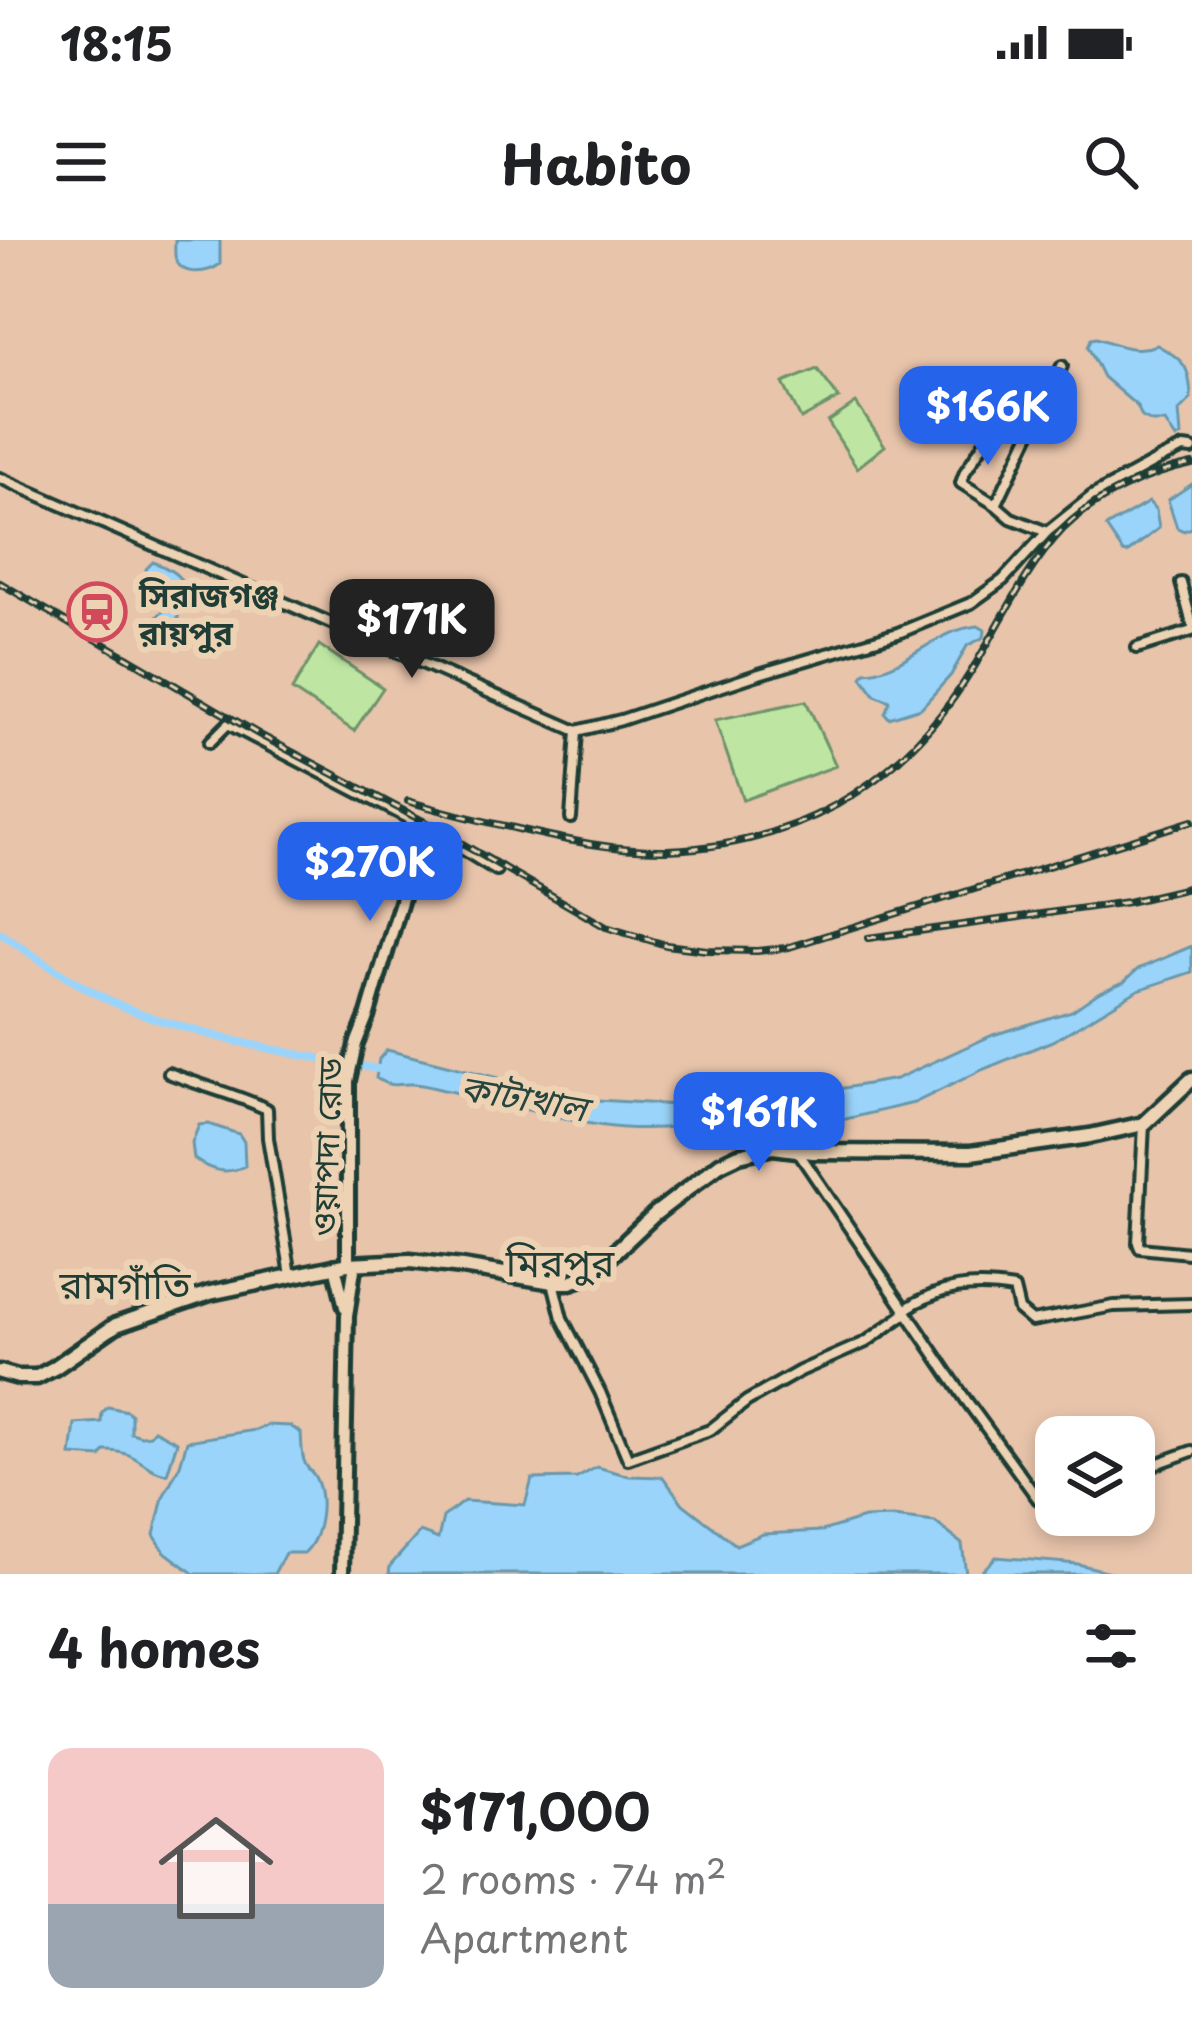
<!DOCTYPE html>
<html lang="en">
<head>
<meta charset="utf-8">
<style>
	:root { --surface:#fff; --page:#f6f6f6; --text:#202124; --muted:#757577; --accent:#2563eb }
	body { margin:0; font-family:"Playpen Sans","Noto Sans Bengali",sans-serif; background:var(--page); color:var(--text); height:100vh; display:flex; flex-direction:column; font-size:45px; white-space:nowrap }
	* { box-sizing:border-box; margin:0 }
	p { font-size:39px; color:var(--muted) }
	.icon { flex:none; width:66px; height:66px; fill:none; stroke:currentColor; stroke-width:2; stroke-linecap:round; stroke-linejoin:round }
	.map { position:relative; height:1334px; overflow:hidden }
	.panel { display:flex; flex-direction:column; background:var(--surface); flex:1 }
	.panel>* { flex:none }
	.controls { position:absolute; left:1035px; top:1176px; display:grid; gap:24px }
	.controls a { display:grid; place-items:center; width:120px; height:120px; border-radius:24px; background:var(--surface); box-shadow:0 6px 18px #0003; font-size:60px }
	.price { position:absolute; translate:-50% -102px; padding:0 27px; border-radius:24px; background:var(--accent); color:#fff; font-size:39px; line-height:78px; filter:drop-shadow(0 3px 6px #0008) }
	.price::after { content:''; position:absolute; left:50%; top:72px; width:36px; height:27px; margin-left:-18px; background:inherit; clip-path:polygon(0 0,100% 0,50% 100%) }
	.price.current { background:#222; color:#fff }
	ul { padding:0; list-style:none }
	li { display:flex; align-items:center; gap:36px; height:300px; padding:0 48px }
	li span { display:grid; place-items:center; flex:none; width:336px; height:240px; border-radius:24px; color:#555 }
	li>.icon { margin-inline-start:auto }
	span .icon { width:144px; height:144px; fill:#fffc; stroke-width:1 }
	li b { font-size:51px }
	h2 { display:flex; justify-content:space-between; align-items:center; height:144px; padding:0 48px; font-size:51px }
	.status { display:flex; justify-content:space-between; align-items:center; height:84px; padding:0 60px; background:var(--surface); direction:ltr }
	.status svg { height:33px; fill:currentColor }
	header { display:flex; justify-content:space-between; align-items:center; height:156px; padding:0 48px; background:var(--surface); font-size:54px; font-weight:700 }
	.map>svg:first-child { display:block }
	.green { fill:#bee6a2; stroke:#6e926b; stroke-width:3 }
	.water { fill:#9bd4fa; stroke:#6998ab; stroke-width:3 }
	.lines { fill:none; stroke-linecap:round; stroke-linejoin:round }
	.canal { stroke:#9bd4fa; stroke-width:8 }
	.minor-casing { stroke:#1f3d34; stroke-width:16 }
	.tertiary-casing { stroke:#1f3d34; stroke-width:20 }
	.secondary-casing { stroke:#1f3d34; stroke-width:21 }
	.minor { stroke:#edd2b4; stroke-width:8 }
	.tertiary { stroke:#edd2b4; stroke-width:10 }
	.secondary { stroke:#edd2b4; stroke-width:12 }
	.rail-casing { stroke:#1f3d34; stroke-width:8 }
	.rail { stroke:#edd2b4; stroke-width:3; stroke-dasharray:9; stroke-linecap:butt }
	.labels { text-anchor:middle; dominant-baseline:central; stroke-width:12; stroke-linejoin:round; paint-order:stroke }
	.poi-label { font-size:33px; font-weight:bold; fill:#1f3d34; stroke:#edd2b4; text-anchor:start }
	.street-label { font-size:33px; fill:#1f3d34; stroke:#edd2b4 }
	.water-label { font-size:36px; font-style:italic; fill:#25453e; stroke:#edd2b4 }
	.quarter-label { font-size:39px; fill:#1f3d34; stroke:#edd2b4 }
</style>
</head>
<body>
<div class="status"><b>18:15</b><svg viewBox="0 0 49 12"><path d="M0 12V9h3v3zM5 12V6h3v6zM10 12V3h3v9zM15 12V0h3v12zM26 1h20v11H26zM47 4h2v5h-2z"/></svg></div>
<header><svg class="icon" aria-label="menu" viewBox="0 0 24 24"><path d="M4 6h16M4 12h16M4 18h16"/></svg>Habito<svg class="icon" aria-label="search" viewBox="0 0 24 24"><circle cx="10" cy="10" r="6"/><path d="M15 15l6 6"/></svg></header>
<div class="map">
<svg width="1192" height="1334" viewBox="0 0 1192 1334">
	<rect width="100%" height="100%" fill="#e8c4ab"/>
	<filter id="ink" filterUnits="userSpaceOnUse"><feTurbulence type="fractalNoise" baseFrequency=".00833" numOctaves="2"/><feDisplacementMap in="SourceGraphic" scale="24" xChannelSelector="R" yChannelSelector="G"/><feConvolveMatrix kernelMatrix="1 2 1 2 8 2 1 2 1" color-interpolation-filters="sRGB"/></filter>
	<g filter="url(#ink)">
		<!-- green -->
		<path class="green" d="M817,129l22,29 -38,21 -18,-36z
			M856,163l29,43 -28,22 -29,-46z
			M319,405l64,43 -29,43 -62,-41z
			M806,461l30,65 -93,34 -28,-80z"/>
		<!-- water -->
		<path class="water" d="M175,0h45v24c-11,9 -37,13 -44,-4 -2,-6 -1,-13 -1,-20z
			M1096,98c22,6 37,16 61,7 28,16 33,21 34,54l-12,12 2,25 -5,3 -11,-17h-13l-10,-5 -5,-11 -34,-29 -15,-30 3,-8z
			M1192,244v44l-8,3 -7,-3 -9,-28z
			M1149,262l7,8 3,18 -32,25 -4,-1 -17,-25z
			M153,322c52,20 20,35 25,70l-6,7 -9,-1 -16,-12 16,-15v-14c-10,-11 -15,-12 -17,-28z
			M978,386l7,4 -1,7 -17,9 -16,29 -30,33 -32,10 -4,-5 5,-12 -15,-6 -13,-18 3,-5c38,-1 71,-43 113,-46z
			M1192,706v26l-54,18 -83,50 -71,29 -70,34 -68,16 -155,6 -4,-19 46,-8 88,-6 75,-13 97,-44 79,-24 26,-18 26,-11 14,-13z
			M387,810l195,49 95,6 3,21c-79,12 -154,-20 -231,-35 -12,-2 -25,-7 -37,-7 -18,-1 -19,5 -36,-6l3,-19z
			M208,884l31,10 5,8 1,24c-19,9 -34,5 -51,-7l-2,-16 7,-18z
			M108,1167l19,4 4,4v18l10,3 9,-1 4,-5 23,12 -10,32c-25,-4 -29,-24 -62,-23l-4,6 -30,-2 4,-31 26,-2 1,-9z
			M268,1185l22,1 11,7c1,9 0,23 4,30 2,6 9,10 11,16 10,21 5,59 -12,74h-19l-11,21h-80l-29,-22 -11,-17 9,-38 17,-32 7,-24 68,-11z
			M597,1227l32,9 34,1 20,27 53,41 27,-11 59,-3 42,-13 29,-1 42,5 27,22 4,30h-577l1,-8 30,-34 18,7 5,-22 21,-16 61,4 7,-26 45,-1z
			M996,1317l82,7 40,10h-139z"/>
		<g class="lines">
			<!-- canal -->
			<path class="canal" d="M0,693c41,27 83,58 129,76 78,30 173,47 255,61"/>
			<defs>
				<path id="minor" d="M994,187l-29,45 -4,11 35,22
					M0,238l577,253 -6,87
					M1047,292l-36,-14 -15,-13 66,-139
					M1181,343l11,41
					M1137,408l55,-17
					M577,491l44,-11 138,-46 139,-41 73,-30 32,-23 44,-48 45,-36 68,-37 23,-11 9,1
					M210,502l18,-18 203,106 65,40
					M169,833c32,13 66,21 98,36l1,29 23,137
					M1144,884l-6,119 2,5 49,5
					M798,912l168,248 72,99 5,3 13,-4
					M553,1042l9,36 38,74 28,67 82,-29 37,-29 53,-30 66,-29 40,-29
					M904,1070c37,-24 67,-28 110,-21l5,21 13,11 82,-15 78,-2
					M1134,1232l58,-21"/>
				<path id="tertiary" d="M348,1024v-183l8,-37 12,-30 44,-150 6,-16 13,-18
					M335,1026l10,41
					M342,1334l5,-258 8,-53"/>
				<path id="secondary" d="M0,1132l18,5h19l17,-9 62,-43 94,-32 138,-29 62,-3 52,6 91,15h17l12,-4 18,-12 55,-52 65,-50 19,-9 34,-8 40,5 158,1 119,-17 54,-12 48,-45"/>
			</defs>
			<!-- minor casing -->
			<use href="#minor" class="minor-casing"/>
			<!-- tertiary casing -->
			<use href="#tertiary" class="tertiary-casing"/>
			<!-- secondary casing -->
			<use href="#secondary" class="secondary-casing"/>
			<!-- minor -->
			<use href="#minor" class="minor"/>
			<!-- tertiary -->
			<use href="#tertiary" class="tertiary"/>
			<!-- secondary -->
			<use href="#secondary" class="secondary"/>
			<defs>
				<path id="rail" d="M0,343l260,152 161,85 185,107 60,18 41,5 50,1 29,-3 406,-127
					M408,561c35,11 70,19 106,27 50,12 102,23 153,22 135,-5 237,-68 307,-183 25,-42 55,-103 89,-138 32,-32 85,-56 129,-65
					M868,698l260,-36 64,-15"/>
			</defs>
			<!-- rail casing -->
			<use href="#rail" class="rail-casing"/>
			<!-- rail -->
			<use href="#rail" class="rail"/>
		</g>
	</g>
	<!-- icons -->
	<defs>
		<symbol id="station-ring" viewBox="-11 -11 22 22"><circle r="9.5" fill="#edd2b4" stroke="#d1495b" stroke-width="1.5"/><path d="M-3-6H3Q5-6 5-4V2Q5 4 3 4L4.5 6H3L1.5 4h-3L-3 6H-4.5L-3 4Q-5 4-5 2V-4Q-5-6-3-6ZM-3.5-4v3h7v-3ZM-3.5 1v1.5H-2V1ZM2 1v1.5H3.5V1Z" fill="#d1495b"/></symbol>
	</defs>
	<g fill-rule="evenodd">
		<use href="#station-ring" x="64" y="339" width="66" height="66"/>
	</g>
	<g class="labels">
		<!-- poi labels -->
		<g class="poi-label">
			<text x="139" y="353">সিরাজগঞ্জ<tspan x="139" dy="38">রায়পুর</tspan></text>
		</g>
		<!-- street labels -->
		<g class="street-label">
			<text transform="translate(325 907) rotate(-88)">ওয়াপদা রোড</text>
		</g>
		<!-- water labels -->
		<g class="water-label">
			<text transform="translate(524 856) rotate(10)">কাটাখাল</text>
		</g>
		<!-- quarter labels -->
		<g class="quarter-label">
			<text x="560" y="1020">মিরপুর</text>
			<text x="125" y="1042">রামগাঁতি</text>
		</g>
	</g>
</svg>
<div class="controls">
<a><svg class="icon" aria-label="layers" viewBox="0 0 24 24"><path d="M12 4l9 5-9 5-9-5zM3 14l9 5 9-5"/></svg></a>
</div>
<b class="price" style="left:988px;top:228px">$166K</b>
<b class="price current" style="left:412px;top:441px">$171K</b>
<b class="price" style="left:370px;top:684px">$270K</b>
<b class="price" style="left:759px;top:934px">$161K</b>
</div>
<section class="panel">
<h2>4 homes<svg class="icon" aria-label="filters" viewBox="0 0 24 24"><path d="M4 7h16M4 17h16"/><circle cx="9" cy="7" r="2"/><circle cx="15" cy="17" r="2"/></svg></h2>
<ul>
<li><span style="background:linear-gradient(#f6c9c9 65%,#9aa5b1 0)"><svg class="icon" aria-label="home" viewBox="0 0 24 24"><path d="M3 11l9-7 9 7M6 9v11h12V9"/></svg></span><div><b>$171,000</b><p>2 rooms · 74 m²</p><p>Apartment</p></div></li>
</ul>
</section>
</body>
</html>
